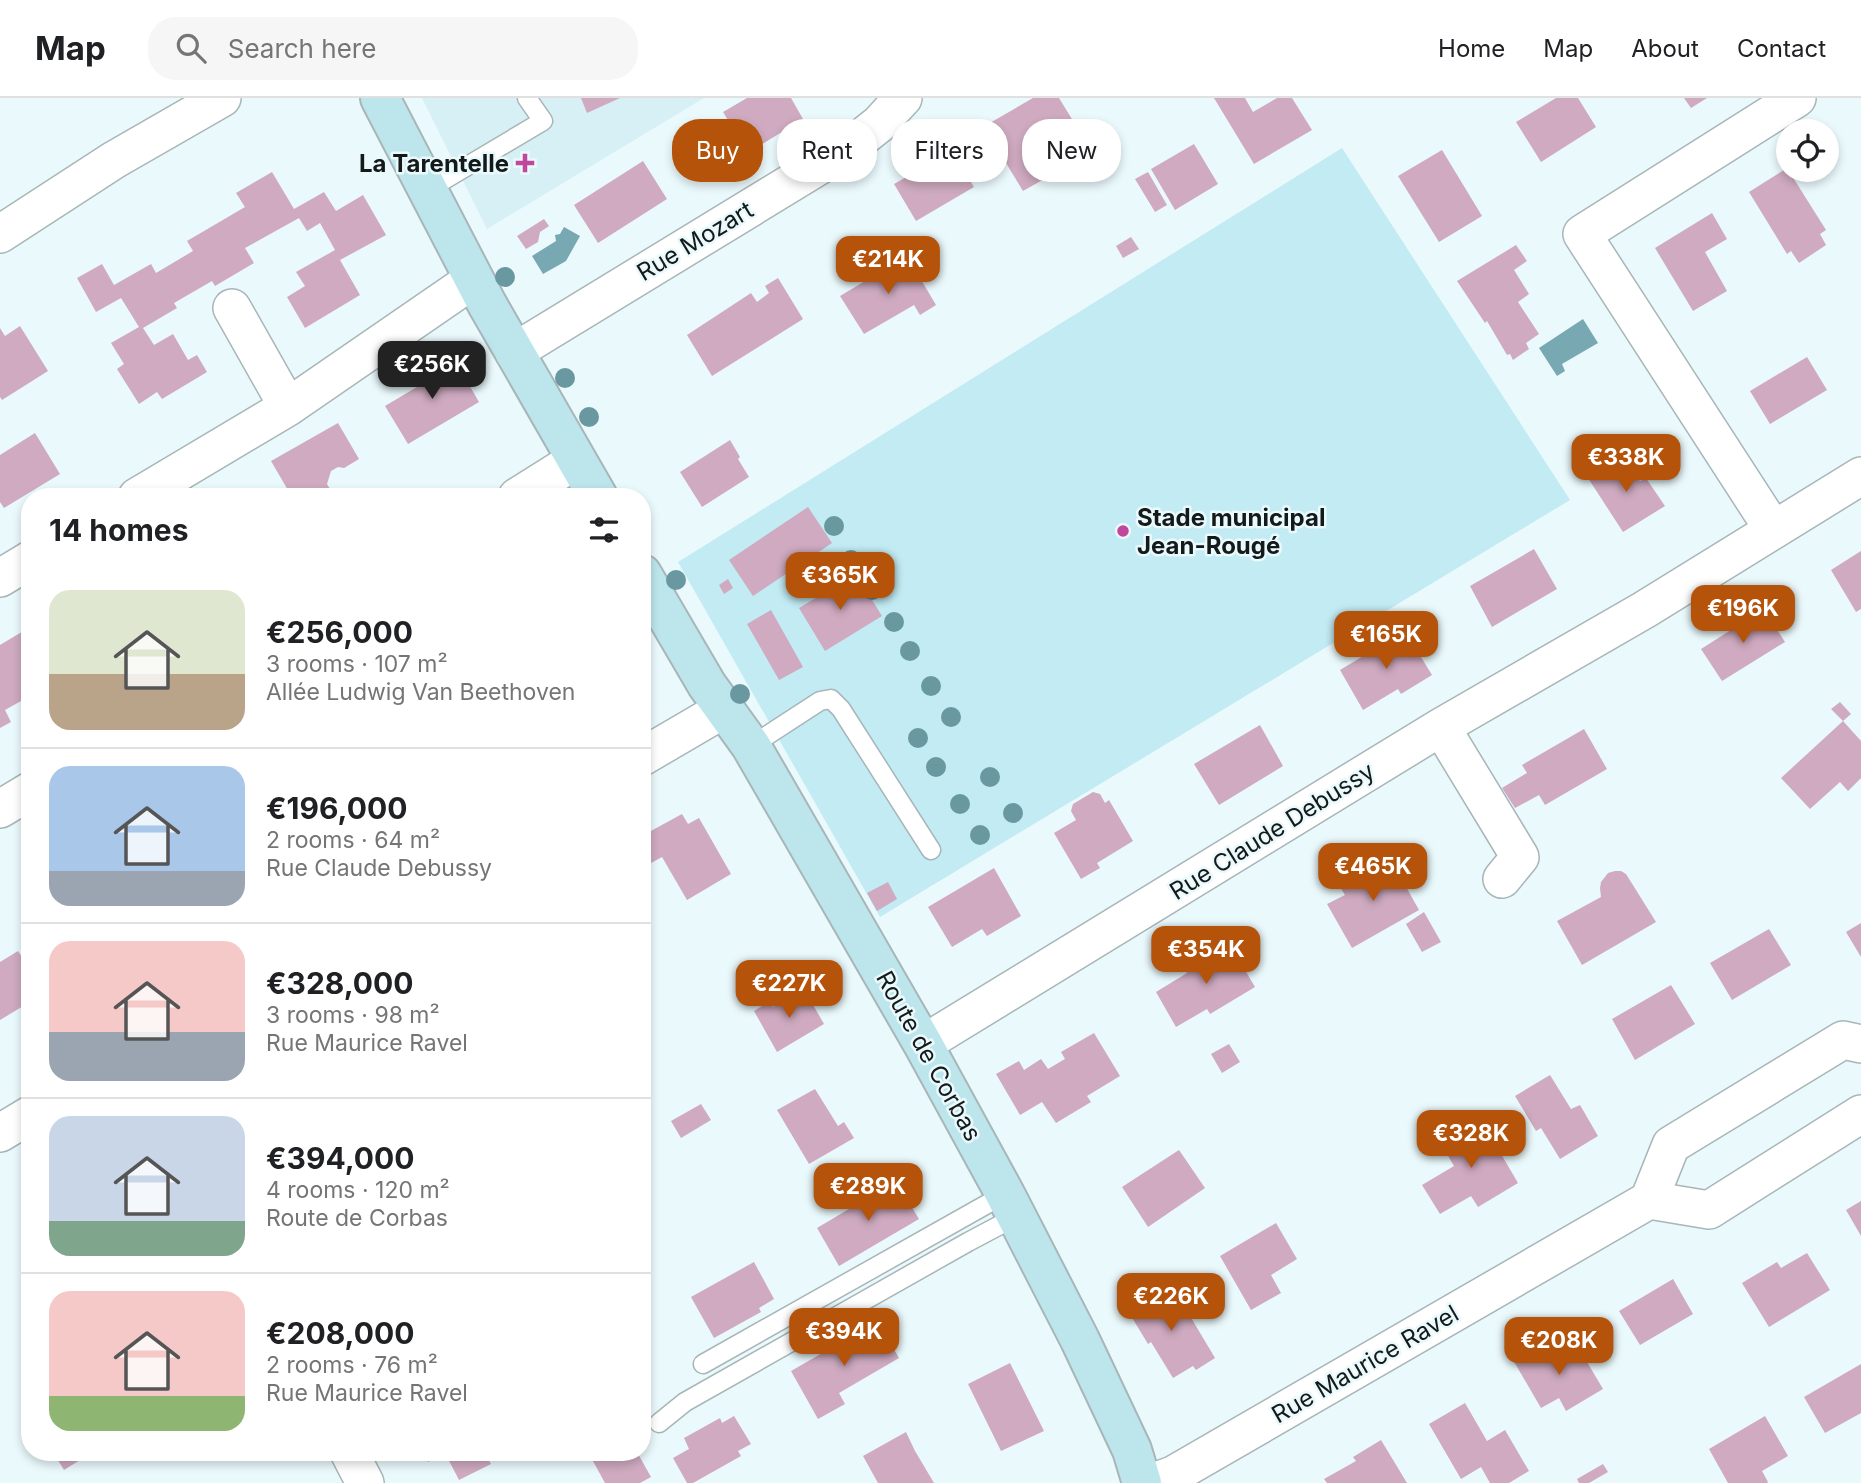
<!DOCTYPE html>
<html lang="en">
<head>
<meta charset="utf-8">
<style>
	:root { --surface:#fff; --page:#f6f6f6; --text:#202124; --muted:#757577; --line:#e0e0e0; --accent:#b45309 }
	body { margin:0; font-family:Inter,sans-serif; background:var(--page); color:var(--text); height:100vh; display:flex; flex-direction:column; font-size:26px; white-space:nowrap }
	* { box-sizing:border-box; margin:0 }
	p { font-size:23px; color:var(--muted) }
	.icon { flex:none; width:38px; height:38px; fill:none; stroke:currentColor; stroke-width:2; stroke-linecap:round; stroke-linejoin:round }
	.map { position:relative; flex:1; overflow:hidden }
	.drawer { position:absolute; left:21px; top:390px; width:630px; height:973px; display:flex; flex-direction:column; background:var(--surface); border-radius:28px; box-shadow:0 4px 10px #0003 }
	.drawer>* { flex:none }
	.top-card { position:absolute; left:672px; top:21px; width:665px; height:63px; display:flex; gap:14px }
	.buttons { position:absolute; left:1776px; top:21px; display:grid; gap:14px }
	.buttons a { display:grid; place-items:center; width:63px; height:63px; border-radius:50%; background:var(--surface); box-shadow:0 4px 10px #0003; font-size:35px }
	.price { position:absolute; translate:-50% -60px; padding:0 16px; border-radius:14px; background:var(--accent); color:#fff; font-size:23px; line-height:46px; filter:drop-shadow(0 2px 4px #0008) }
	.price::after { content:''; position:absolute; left:50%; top:42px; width:21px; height:16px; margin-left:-10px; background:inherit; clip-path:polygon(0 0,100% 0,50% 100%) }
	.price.on { background:#222; color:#fff }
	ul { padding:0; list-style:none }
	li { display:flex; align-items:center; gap:21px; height:175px; padding:0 28px }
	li+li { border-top:2px solid var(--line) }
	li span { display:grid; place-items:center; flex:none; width:196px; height:140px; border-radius:21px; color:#555 }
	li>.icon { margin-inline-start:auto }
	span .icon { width:84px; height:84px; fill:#fffc; stroke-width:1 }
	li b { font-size:30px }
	h2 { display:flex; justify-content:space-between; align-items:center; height:84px; padding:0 28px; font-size:30px }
	.tag { padding:0 24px; border-radius:28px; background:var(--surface); box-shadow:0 4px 10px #0003; font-size:24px; line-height:63px }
	.tag.on { background:var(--accent); color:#fff }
	header { display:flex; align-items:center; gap:42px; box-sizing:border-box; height:98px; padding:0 35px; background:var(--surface); border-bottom:2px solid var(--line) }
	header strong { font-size:33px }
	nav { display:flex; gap:38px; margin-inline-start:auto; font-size:24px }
	.search { width:490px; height:63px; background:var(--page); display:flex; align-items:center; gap:18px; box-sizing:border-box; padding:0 24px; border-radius:28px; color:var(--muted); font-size:26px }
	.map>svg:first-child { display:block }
	.built { fill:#d7f0f5 }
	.green { fill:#c2ebf3 }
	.water { fill:#78a8b1 }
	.building { fill:#cfaac0 }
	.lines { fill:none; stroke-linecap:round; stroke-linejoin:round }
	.lane-casing { stroke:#a8b6b9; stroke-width:21 }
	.street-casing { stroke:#a8b6b9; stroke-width:40 }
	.secondary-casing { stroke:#a8b6b9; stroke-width:42 }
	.lane { stroke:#fff; stroke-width:18 }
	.street { stroke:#fff; stroke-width:37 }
	.secondary { stroke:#bce6ec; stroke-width:38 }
	.tree { fill:#6998a0 }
	.poi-dot { fill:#c0479b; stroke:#eaf9fc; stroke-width:2.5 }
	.labels { text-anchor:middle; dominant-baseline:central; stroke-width:5; stroke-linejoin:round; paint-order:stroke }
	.poi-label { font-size:24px; font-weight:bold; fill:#14191a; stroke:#eaf9fc; text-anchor:end }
	.street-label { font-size:24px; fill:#14191a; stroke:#eaf9fc }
</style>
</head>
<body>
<header>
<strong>Map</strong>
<div class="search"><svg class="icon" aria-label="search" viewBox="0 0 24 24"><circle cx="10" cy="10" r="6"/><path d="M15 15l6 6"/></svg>Search here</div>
<nav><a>Home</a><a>Map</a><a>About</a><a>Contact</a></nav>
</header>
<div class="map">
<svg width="1861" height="1385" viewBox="0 0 1861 1385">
	<rect width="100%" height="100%" fill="#eaf9fc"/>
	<!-- built -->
	<path class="built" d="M422,0h282l-217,131z"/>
	<!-- green -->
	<path class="green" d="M1342,50l228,352 -690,417 -202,-355z"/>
	<!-- water -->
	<path class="water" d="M564,129l16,9 -14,25 -23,13 -11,-18 24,-15 -1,-6 5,-1z
		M1583,221l15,24 -36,21 3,7 -8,5 -18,-28z"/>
	<!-- building -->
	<path class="building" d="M581,0h39l-33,15z
		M747,0h44l12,21 -55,34 -25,-41z
		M1033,0h26l16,26 -40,23 16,28 -28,16 -17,-28 -8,5 -22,-37z
		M1214,0h31l8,14 24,-14h15l20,32 -58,34z
		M1556,0h22l18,29 -55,35 -25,-40z
		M1684,0h23l-16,10z
		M1194,46l24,40 -43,26 -24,-41z
		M1442,52l40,66 -43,26 -41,-66z
		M952,53l22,36 -58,34 -22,-37z
		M643,63l24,38 -69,44 -24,-38z
		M1787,70l39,62 -6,4 6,11 -27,18 -8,-12 -4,3 -38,-62z
		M272,74l22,37 30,-17 12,19 27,-16 23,40 -46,25 20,35 -55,33 -18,-31 18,-11 -9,-14 39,-22 -15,-27 -13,8 -8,-13 -54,30 9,15 -39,23 -3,-5 -38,22 3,5 -34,20 11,17 19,-11 15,26 9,-5 10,17 -45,27 -5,-7 -18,12 -22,-35 7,-5 -13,-21 28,-16 -18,-29 -25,14 -19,-34 25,-14 12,21 37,-21 5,9 37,-22 -6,-10 58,-34 -9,-14z
		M1148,74l19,33 -12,7 -20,-33z
		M1712,115l15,26 -22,13 22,39 -34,20 -38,-63z
		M544,121l5,7 -9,6 -2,10 -12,7 -9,-13z
		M1131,139l8,12 -16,9 -7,-12z
		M1516,147l11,16 -13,9 15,24 -11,8 21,32 -13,9 3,6 -16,11 -3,-6 -3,1 -20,-34 -2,2 -28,-42z
		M907,158l29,49 -16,10 -6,-10 -50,29 -24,-38z
		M778,180l25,41 -91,57 -25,-41 64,-42 6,9 12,-9 -4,-7z
		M20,228l28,45 -46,29 -2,-3v-69l5,8z
		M453,259l26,45 -71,42 -23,-38 32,-19 -4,-6z
		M1807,259l20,33 -57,34 -20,-33z
		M338,325l21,36 -15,9 -6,-1 -7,4 -4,13 8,13h-43l-21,-36z
		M35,335l25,41 -56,34 -4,-6v-47z
		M730,342l10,17 -2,2 11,18 -47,30 -22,-35z
		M1622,358l18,25 6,-3 19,28 -42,26 -35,-54z
		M808,409l24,36 -79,53 -24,-36z
		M1534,451l23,40 -65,38 -22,-41z
		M1861,453v58l-5,3 -25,-42z
		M856,476l26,42 -57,35 -26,-43z
		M728,481l5,9 -9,6 -5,-9z
		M1764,511l21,33 -63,39 -21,-32z
		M771,512l32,57 -24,13 -32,-56z
		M25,532l5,7v59l-25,14 6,12 -11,6v-83z
		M1405,533l27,44 -31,19 -3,-5 -35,21 -23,-40z
		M1840,604l11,12 -8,7 -12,-12z
		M1843,623l18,20v37l-13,13 -8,-9 -30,27 -29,-31z
		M1260,627l23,41 -64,39 -25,-41z
		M1584,631l23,40 -62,36 -6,-10 -24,13 -13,-20 25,-15 -5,-8z
		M1093,694l7,2 5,9 4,-3 24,41 -36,22 3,5 -19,11 -27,-46 22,-13 -5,-9 2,-7z
		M682,716l6,10 11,-6 32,56 -44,26 -25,-43 -18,10 -2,-3v-43l7,11z
		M1390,760l29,52 -67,38 -25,-44 18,-9 -5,-8z
		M994,770l27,48 -34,20 -5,-7 -30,18 -24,-40z
		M1615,773h6l5,3 30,48 -74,43 -25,-44 44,-24 -1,-9 1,-6 7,-9z
		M888,784l9,17 -20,12 -10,-18z
		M1424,814l17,30 -19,10 -16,-28z
		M1861,825v34l-15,-25z
		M1769,831l22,36 -59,35 -22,-37z
		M1229,845l26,44 -45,27 -3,-5 -31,18 -20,-35 31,-19 -2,-3z
		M18,853l12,18v33l-30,18v-58z
		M1671,887l24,39 -60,36 -23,-41z
		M804,891l20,35 -47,28 -23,-41 16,-10 3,6z
		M1094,935l26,43 -33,20 4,6 -35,21 -14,-21 -22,13 -24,-41 23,-13 5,9 17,-11 7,10 17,-10 -4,-7z
		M1229,946l11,18 -18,11 -11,-19z
		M1550,977l21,34 9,-4 18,31 -38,23 -19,-31 -5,3 -21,-35z
		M815,991l23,37 6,-4 10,16 -45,26 -32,-54z
		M701,1006l10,16 -30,18 -10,-17z
		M1480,1020l38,65 -40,24 -7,-11 -31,18 -18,-29 32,-19 -14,-24z
		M1179,1052l26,38 -57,39 -26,-40z
		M896,1083l23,38 -80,47 -22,-38z
		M1861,1103v35l-15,-26z
		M1276,1125l21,36 -26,16 10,18 -30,17 -31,-54z
		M1807,1155l23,37 -61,37 -27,-44 35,-21 4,6z
		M754,1164l20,37 -15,9 2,4 -47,26 -23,-41z
		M1673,1181l20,35 -53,31 -21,-34z
		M1167,1189l16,26 -2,1 3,5 6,-3 25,42 -19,12 -3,-4 -20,12 -22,-36 -3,2 -20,-33z
		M878,1223l21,37 -60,35 6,11 -27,15 -27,-48z
		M1574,1242l29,49 -37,22 -7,-13 -18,10 -28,-48 16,-9 7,11z
		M1010,1265l34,68 -43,20 -33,-67z
		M1861,1266v49l-36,20 -21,-36z
		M1465,1305l22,38 18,-11 24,41 -20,12h-19l-9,-16 -20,12 -32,-55z
		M734,1318l17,28 -13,7 3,5 -48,27h-6l-14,-25 16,-9 -5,-11 36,-20 2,5z
		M1765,1318l23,40 -26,15 6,11 -1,1h-39l-19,-34z
		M906,1334l9,19 19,32h-56l-15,-27z
		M1381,1342l26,43h-80l-3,-4 32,-18 -3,-4z
		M53,1354h30l2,5 -21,13z
		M423,1354h62l6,12 -32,16 -14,-27 -17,9z
		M588,1354h49l14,25 -11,6h-35z
		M1603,1366l5,8 -19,11h-10l-2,-4z"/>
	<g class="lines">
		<defs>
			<path id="lane" d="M427,92l116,-69 -16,-23
				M751,648l69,-45 11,-2 10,10 90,141
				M703,1266l302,-170
				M659,1325l26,-21 283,-160 49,-26"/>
			<path id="street" d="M0,136l114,-74 108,-62
				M232,210l56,99
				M514,254l336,-205 29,-23 24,-26
				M137,399l151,-90 186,-128
				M517,399l59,-37
				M1773,431l-191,-295 215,-136
				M0,480l30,-18
				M1441,629l79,130 -18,22
				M642,659l82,-48
				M0,711l30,-18
				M923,946l518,-317 203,-117 217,-134
				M0,1035l30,-18
				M1649,1102l22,-55 172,-105 18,4
				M349,1354l16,31
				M1151,1385l22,-8 476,-275 60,10 152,-96"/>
			<path id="secondary" d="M380,0l107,206 111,193
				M642,476l65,111 44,61 172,298 82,150 75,146 52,110 10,33"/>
		</defs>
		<!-- lane casing -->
		<use href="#lane" class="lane-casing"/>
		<!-- street casing -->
		<use href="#street" class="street-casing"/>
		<!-- secondary casing -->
		<use href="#secondary" class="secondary-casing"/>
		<!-- lane -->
		<use href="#lane" class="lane"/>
		<!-- street -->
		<use href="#street" class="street"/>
		<!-- secondary -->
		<use href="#secondary" class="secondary"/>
	</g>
	<!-- trees -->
	<g class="tree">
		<circle cx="505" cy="179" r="10"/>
		<circle cx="565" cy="280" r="10"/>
		<circle cx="589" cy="319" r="10"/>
		<circle cx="834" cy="428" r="10"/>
		<circle cx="851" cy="462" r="10"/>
		<circle cx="676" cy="482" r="10"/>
		<circle cx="872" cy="492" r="10"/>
		<circle cx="894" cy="524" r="10"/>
		<circle cx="910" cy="553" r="10"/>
		<circle cx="931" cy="588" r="10"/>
		<circle cx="740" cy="596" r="10"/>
		<circle cx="951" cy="619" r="10"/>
		<circle cx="918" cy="640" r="10"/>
		<circle cx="936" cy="669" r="10"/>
		<circle cx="990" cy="679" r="10"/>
		<circle cx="960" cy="706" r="10"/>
		<circle cx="1013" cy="715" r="10"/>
		<circle cx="980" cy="737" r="10"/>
	</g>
	<!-- markers -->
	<g class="poi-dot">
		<path d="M521.5 54.5h7v7h7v7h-7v7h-7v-7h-7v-7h7z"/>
		<circle cx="1123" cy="433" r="7"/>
	</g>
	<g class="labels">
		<!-- poi labels -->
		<g class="poi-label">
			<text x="509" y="65">La Tarentelle</text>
			<text x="1137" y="419" text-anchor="start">Stade municipal<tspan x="1137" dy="28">Jean-Rougé</tspan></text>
		</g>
		<!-- street labels -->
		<g class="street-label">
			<text transform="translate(695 143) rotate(-31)">Rue Mozart</text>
			<text transform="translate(1272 733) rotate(-32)">Rue Claude Debussy</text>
			<text transform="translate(929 958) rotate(61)">Route de Corbas</text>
			<text transform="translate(1365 1266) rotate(-30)">Rue Maurice Ravel</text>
		</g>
	</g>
</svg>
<div class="buttons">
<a><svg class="icon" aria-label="locate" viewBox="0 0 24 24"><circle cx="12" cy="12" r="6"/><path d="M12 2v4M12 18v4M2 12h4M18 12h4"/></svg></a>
</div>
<b class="price" style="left:888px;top:198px">€214K</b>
<b class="price on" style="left:432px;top:303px">€256K</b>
<b class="price" style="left:1626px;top:396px">€338K</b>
<b class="price" style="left:840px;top:514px">€365K</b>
<b class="price" style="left:1743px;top:547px">€196K</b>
<b class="price" style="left:1386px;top:573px">€165K</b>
<b class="price" style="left:1373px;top:805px">€465K</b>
<b class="price" style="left:1206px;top:888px">€354K</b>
<b class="price" style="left:789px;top:922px">€227K</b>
<b class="price" style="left:1471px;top:1072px">€328K</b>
<b class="price" style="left:868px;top:1125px">€289K</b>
<b class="price" style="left:1171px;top:1235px">€226K</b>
<b class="price" style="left:844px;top:1270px">€394K</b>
<b class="price" style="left:1559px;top:1279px">€208K</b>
<div class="top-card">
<a class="tag on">Buy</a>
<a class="tag">Rent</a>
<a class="tag">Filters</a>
<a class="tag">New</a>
</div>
<section class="drawer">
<h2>14 homes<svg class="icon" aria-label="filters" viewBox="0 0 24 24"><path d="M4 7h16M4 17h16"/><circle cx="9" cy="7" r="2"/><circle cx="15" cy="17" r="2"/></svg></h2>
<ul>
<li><span style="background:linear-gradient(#dfe7d0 60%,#b9a48a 0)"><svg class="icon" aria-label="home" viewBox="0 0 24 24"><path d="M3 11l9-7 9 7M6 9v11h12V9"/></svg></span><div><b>€256,000</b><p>3 rooms · 107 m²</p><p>Allée Ludwig Van Beethoven</p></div></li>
<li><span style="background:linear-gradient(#a9c7e8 75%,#9aa5b1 0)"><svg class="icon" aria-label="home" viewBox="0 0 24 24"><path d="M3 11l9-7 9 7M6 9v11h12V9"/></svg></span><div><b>€196,000</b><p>2 rooms · 64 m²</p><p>Rue Claude Debussy</p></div></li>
<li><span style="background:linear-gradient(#f6c9c9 65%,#9aa5b1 0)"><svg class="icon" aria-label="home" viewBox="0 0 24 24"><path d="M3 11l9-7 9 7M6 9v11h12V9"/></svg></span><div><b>€328,000</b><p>3 rooms · 98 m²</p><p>Rue Maurice Ravel</p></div></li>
<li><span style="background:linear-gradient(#c9d6e8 75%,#7fa58c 0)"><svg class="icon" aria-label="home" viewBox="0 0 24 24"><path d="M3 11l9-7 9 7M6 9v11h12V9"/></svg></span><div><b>€394,000</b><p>4 rooms · 120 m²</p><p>Route de Corbas</p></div></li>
<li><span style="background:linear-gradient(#f6c9c9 75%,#8fb573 0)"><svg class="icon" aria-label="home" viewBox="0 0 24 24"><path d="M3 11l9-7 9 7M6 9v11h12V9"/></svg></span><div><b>€208,000</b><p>2 rooms · 76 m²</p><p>Rue Maurice Ravel</p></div></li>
</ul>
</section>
</div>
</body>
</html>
